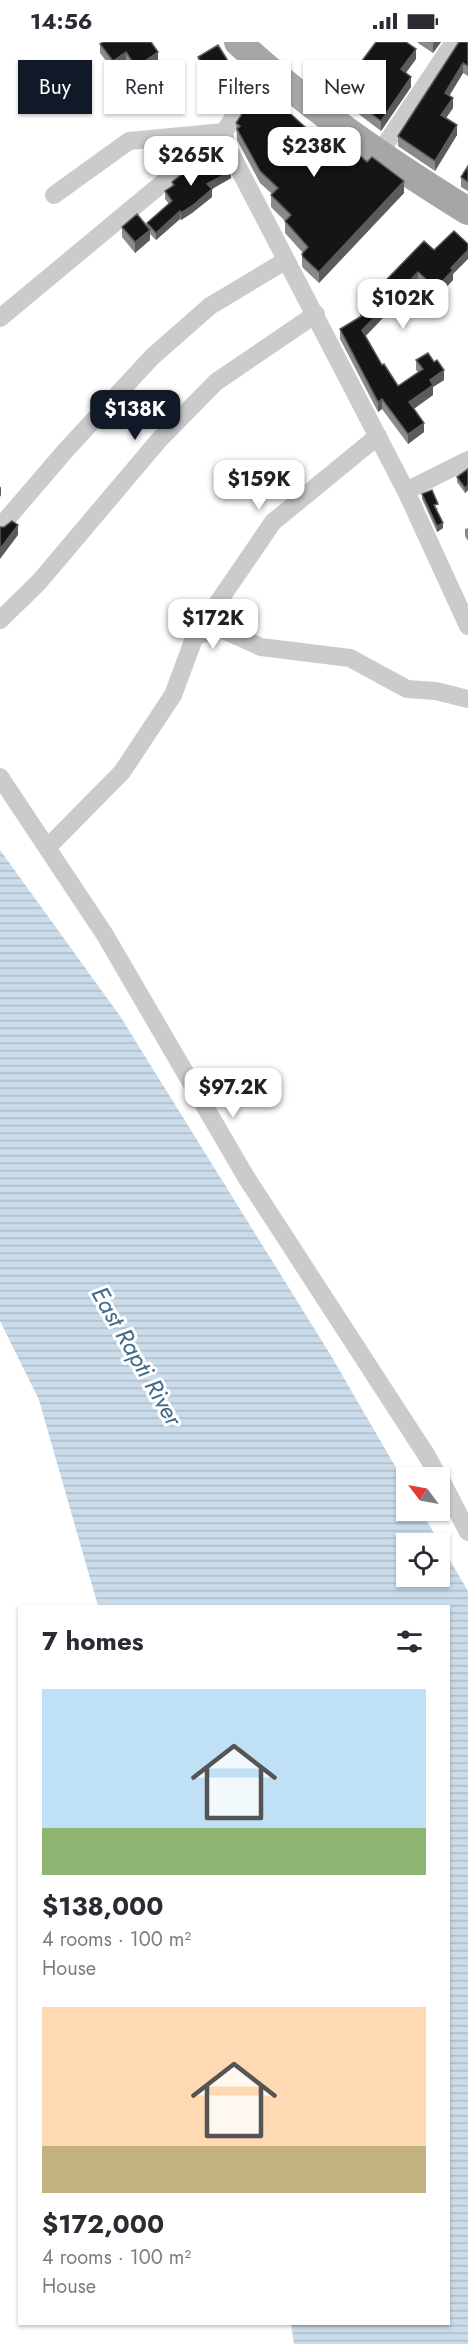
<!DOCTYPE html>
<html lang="en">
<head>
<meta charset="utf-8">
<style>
	:root { --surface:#fff; --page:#f7f7f7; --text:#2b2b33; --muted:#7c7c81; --accent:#111827 }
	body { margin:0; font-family:Jost,sans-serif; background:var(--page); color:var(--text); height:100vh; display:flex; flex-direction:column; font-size:22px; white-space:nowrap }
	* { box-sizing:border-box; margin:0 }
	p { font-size:20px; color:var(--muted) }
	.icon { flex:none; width:33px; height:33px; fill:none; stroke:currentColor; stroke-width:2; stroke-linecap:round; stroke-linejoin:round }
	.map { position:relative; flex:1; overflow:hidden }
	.details { position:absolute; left:18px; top:1563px; width:432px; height:720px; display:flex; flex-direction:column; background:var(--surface); border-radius:0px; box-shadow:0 2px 4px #0004 }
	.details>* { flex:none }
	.guide { position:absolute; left:18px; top:18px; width:432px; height:54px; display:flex; gap:12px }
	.needle { width:39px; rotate:302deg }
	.tools { position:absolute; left:396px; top:1425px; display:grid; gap:12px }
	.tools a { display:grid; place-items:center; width:54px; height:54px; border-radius:0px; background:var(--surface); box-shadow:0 2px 4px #0004; font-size:30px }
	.price { position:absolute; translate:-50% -51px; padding:0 14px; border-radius:12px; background:#fff; color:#222; font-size:20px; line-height:39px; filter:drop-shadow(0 2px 3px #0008) }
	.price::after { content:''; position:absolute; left:50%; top:36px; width:18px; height:14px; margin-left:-9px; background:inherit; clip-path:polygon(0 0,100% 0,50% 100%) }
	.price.on { background:var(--accent); color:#fff }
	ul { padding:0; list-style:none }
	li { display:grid; align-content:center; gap:12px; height:318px; padding:0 24px }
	li span { display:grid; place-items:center; height:186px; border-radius:0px; color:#555 }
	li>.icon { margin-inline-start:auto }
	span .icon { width:108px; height:108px; fill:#fffc; stroke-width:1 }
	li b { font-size:26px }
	h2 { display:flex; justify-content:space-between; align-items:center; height:72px; padding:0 24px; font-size:26px }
	.tag { padding:0 21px; border-radius:0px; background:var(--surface); box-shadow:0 2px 4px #0004; font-size:21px; line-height:54px }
	.tag.on { background:var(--accent); color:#fff }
	.status { display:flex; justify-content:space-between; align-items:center; height:42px; padding:0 30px; background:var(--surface); direction:ltr }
	.status svg { height:16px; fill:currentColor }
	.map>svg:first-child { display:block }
	.water { fill:url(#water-rules); fill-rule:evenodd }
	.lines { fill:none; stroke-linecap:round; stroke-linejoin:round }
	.minor { stroke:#cbcbcb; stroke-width:18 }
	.primary { stroke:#a6a6a6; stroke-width:28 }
	.wall { fill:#8a8a8a }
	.shaded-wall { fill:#5b5b5b }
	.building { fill:#151515; stroke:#5b5b5b; stroke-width:1.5 }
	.labels { text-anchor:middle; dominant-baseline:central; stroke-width:6; stroke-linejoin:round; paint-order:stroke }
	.water-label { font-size:24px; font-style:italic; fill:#426a89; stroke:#fff }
</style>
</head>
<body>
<div class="status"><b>14:56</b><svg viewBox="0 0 49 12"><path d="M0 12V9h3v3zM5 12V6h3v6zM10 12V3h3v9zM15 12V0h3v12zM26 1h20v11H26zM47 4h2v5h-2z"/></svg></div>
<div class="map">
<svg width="468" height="2302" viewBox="0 0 468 2302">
	<defs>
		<pattern id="water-rules" width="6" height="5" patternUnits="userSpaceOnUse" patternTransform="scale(1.5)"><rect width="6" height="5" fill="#cadbe9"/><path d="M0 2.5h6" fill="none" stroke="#aebcc8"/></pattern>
	</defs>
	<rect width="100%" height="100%" fill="#fff"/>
	<!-- water -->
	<path class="water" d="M0,808l120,166 210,338 76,131v25l15,1 47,80v753h-174l-3,-20h157v-718h-350l-59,-206 -39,-79zM406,1502h34v32h-34z"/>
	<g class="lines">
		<!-- minor -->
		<path class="minor" d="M266,26l-42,64 2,12 180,347 62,135
			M379,112l75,-112
			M54,153l75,-54 95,-9
			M0,276l224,-186
			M406,449l62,-31
			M0,485l66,-77 86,-93 58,-51 75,-45
			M0,578l39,-38 120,-142 57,-58 100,-68
			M195,594l78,-114 105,-86
			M0,735l105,158 141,242 181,279 12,22
			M47,806l75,-76 51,-77 22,-59 26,-7 40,18 89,11 57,31 29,2 32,8
			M440,1436l28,54"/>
		<!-- primary -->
		<path class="primary" d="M238,0c70,65 149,119 230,169"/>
	</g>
	<!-- wall -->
	<path class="wall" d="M418,0h23l-8,11 -15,-10z
		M468,0v34l-5,-3 -14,23 4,12 -7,10 11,17 -22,36 -37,-25v-10z
		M100,2l58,16 -22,15 -10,-15 -13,10 -13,-17z
		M198,15l30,12 -20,13 -10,-16z
		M416,17l-10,14 5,14 -30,44 -37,-28 -3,3 -15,-13v-10l21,-2z
		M236,81l91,24 40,15 37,31 -85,90 -16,-15 -1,-2v-12l1,-1 -18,-20v-12l-14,-14v-12l1,-1 -12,-11 -23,-43z
		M468,124v25l-7,-4v-10z
		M231,136l-19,11v8l-20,16 -11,7 -1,-1 -24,21 -6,-6v6l-15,13 -13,-16v-10h25v-4l22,-19 -4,-5v-8l7,-5v-4z
		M434,208l19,24v6l-17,18 -18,-17 -53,55 17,29 16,21 20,-14 -2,-2v-10l28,20 -11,7v8l-19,14 10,23 -16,12 -26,-35 -4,3 -38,-73v-10l20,-13v-9z
		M468,427v21l-3,3 -8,-11v-5z
		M422,452l16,15 -2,1 7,18 -6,4 -15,-33z
		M468,486v13l-3,-5v-7z"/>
	<!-- shaded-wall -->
	<path class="shaded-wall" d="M434,0h7l-8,11v-9z
		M416,7v10l-15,20v-10z
		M126,10v8l-13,10v-9z
		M158,10v8l-22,15v-8z
		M228,19v8l-20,13v-8z
		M463,21v10l-18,30v-10z
		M411,35v10l-30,44v-10z
		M344,51v10l-3,3v-10z
		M453,56v10l-12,17v-10z
		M457,83v10l-22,36v-10z
		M231,129v7l-19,11v8l-20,16 -11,7v-7l26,-29z
		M404,139v12l-85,90v-11z
		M180,169v8l-24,21v-7z
		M150,188v10l-15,13v-11z
		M468,208v9l-15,15v6l-17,18v-10l15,-20z
		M418,230v9l-56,59v-10z
		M444,328v10l-11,7v8l-24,17v-10l21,-22z
		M382,357v10l-4,3v-10z
		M424,381v9l-16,12v-10z
		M468,443v5l-3,3v-5z
		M1,444v9l-1,2v-9z
		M443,481v5l-6,4v-6z
		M18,483v10l-18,24v-10z"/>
	<!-- building -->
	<path class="building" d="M103,0h48l7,10 -22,15 -10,-15 -13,9 -13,-17z
		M376,0h30l10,7 -15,20 10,8 -30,44 -37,-28 -3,3 -15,-13 10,-12 11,10z
		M459,0h9v24l-5,-3 -18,30 8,5 -12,17 16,10 -22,36 -37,-25z
		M218,3l10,16 -20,13 -10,-17z
		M260,44l67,61 11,-12 29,27 5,-5 32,24 -85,91 -16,-15 -1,-3 6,-7 -23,-26 6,-6 -20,-20 7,-7 -18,-17 -23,-42 3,-3 -4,-3z
		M218,104l13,25 -24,13 5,5 -20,17 -11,7 -1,-2 -24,22 -9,-10 25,-22 -7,-10 9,-6 -2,-3z
		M468,124v16l-7,-5z
		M137,172l13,16 -15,12 -13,-15z
		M454,189l14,13v6l-17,18 2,2 -17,18 -18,-16 -56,58 20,35 2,-1 14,22 25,-17 -7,-9 12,-7 6,9 3,-2 7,10 -14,10 3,5 -24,17 15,21 -16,11 -26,-35 -4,3 -38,-73 27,-16 -7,-6 64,-66 10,9z
		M468,427v16l-3,3 -8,-11z
		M432,448l6,14 -4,1 9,18 -6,3 -15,-32z
		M12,479l6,4 -18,24v-22h4z"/>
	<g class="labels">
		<!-- water labels -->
		<g class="water-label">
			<text transform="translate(137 1314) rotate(60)">East Rapti River</text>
		</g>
	</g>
</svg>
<div class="tools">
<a><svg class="needle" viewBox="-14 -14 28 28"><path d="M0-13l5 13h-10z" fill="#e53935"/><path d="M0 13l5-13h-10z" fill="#7c7c81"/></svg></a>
<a><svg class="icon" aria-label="locate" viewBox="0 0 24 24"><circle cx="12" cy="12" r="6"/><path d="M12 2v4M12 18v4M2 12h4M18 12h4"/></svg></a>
</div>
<b class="price" style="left:314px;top:136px">$238K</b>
<b class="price" style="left:191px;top:145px">$265K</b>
<b class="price" style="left:403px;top:288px">$102K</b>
<b class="price on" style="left:135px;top:399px">$138K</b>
<b class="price" style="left:259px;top:469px">$159K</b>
<b class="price" style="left:213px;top:608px">$172K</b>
<b class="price" style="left:233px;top:1077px">$97.2K</b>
<div class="guide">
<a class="tag on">Buy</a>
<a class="tag">Rent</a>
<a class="tag">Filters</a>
<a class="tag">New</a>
</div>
<section class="details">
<h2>7 homes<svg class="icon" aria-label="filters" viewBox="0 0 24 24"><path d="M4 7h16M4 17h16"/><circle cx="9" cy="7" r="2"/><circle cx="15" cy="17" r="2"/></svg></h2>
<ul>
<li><span style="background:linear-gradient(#bfe0f5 75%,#8fb573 0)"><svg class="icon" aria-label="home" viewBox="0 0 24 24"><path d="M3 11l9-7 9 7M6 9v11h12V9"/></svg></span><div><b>$138,000</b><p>4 rooms · 100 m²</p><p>House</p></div></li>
<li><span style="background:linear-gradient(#ffd9b3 75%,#c2b280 0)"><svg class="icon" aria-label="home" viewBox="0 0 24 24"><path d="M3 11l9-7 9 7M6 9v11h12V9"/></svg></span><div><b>$172,000</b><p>4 rooms · 100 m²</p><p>House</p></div></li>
</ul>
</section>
</div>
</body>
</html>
